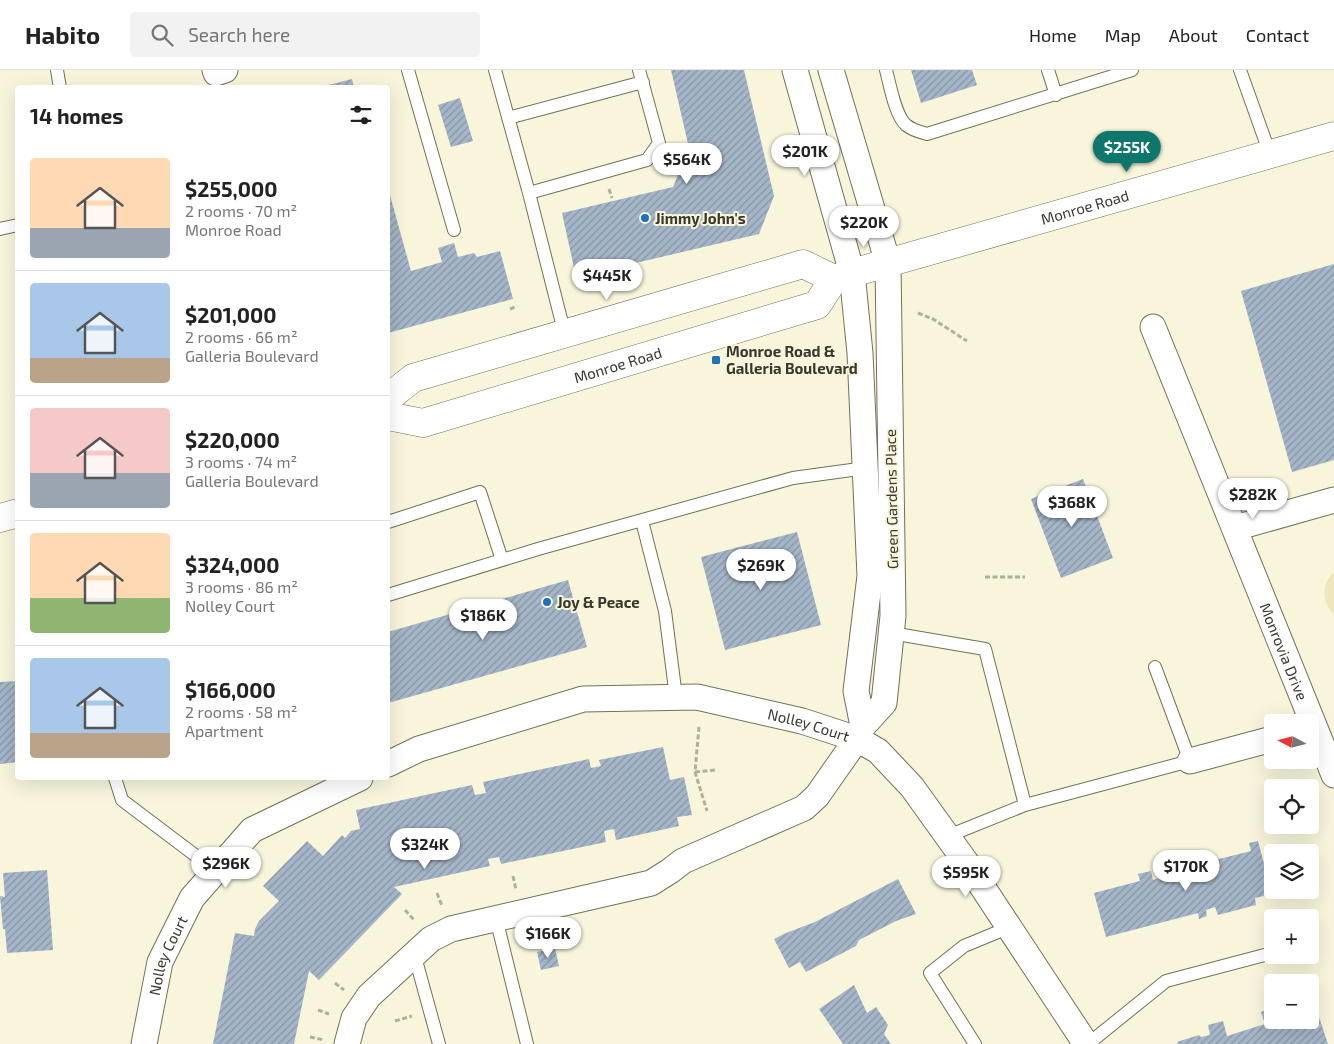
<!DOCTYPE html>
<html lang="en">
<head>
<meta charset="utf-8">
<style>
	:root { --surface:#fff; --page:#f2f2f2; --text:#222; --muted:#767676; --line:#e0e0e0; --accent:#0f766e }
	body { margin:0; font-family:"Exo 2",sans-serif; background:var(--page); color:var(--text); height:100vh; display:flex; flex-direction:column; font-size:19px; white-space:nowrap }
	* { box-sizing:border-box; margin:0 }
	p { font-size:16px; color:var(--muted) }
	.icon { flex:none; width:28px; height:28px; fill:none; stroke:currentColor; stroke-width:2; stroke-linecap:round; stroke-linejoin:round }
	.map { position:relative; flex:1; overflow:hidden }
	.sheet { position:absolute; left:15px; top:15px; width:375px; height:695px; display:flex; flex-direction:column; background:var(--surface); border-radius:5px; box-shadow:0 5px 20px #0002 }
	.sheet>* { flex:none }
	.needle { width:32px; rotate:277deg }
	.controls { position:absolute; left:1264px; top:644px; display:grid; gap:10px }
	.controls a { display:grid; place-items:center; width:55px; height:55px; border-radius:5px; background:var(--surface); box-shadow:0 5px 20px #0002; font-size:25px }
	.price { position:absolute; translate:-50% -42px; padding:0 11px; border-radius:18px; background:#fff; color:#222; font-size:16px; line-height:32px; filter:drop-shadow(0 1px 2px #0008) }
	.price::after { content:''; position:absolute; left:50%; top:30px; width:15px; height:11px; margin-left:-8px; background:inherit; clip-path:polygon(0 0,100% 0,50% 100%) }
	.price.active { background:var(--accent); color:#fff }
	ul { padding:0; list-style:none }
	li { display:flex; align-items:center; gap:15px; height:125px; padding:0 15px }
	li+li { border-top:1px solid var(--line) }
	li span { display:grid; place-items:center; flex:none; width:140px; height:100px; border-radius:5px; color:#555 }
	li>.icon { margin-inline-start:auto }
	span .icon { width:60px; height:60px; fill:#fffc; stroke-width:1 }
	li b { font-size:21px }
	h2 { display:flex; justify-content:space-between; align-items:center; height:60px; padding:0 15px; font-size:21px }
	header { display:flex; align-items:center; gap:30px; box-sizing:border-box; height:70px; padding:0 25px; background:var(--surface); border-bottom:1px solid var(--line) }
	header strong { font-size:24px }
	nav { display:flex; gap:28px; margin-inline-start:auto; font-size:18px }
	.search { width:350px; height:45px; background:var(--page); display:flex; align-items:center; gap:12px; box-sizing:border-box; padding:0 18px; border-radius:5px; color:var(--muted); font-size:19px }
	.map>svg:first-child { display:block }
	.green { fill:#ede7bb }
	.building { fill:url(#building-hatch) }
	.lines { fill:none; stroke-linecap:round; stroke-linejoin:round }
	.lane-casing { stroke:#73705a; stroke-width:14 }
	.street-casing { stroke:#73705a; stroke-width:27 }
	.secondary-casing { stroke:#73705a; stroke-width:29 }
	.path { stroke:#b1af9b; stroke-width:3; stroke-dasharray:5 2.5; stroke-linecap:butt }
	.lane { stroke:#fff; stroke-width:12 }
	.street { stroke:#fff; stroke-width:25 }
	.secondary { stroke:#fff; stroke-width:28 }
	.poi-dot { fill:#1d71bf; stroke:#f8f5db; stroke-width:2 }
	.labels { text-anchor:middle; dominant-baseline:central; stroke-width:4; stroke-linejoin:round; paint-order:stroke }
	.street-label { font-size:15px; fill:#39372e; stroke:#f8f5db }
	.poi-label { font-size:15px; font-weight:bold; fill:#39372e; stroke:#f8f5db; text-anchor:start }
</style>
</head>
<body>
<header>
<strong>Habito</strong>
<div class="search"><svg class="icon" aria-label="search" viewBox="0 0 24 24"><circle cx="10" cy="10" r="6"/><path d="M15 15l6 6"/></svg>Search here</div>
<nav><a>Home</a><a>Map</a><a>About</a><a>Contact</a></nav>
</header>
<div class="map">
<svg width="1334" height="974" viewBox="0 0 1334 974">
	<defs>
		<pattern id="building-hatch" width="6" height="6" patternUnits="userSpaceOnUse" patternTransform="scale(1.25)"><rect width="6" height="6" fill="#a5b6c9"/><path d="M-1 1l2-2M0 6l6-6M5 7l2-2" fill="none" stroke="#8795a4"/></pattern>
	</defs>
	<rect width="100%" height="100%" fill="#f8f5db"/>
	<!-- green -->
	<path class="green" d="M1334,502v40l-2,1c-10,-14 -11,-29 2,-41z"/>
	<!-- building -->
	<path class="building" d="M671,0h73l30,126 -15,38 -183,43 -14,-64 111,-26 16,-39z
		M911,0h61l5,15 -56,18z
		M352,9l2,9h-33v-1z
		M460,28l13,43 -22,6 -13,-42z
		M388,118l23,83 31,-9 -4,-14 16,-5 4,14 16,-4 3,4 23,-6 13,48 -125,34z
		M1334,194v196l-42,12 -51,-181z
		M1083,409l30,79 -52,20 -30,-79z
		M797,462l24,93 -96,25 -24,-93z
		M568,510l19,67 -199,56v-71z
		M18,611v81l-18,2v-82z
		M663,677l7,33 14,-3 8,38 -15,2 2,9 -63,14 -2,-11 -10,2 2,11 -105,22 -2,-7 -11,2 2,7 -96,21 8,7 -83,86 -10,-9 -15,73h-81l22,-111 19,3 1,-7 4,-8 20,-20 -16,-15 44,-45 16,15 19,-21 3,3 6,-7 9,-2 -4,-19 116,-25 3,10 11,-2 -3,-11 106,-23 2,9 10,-2 -2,-6z
		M1258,771l14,53 -17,4 1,7 -38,10 -3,-8 -9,3 1,6 -8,3 -1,-6 -92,24 -12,-44 46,-12 -2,-7 13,-3 2,9 28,-8 -3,-10 10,-2 2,9 9,-2 -2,-9 12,-3 2,6 40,-10 -2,-8z
		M47,800l6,80 -46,3 -2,-24h-2l-3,-33 5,1 -2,-24z
		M898,809l18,35 -20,7 -37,19 -3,6 -50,26 -6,-10 -11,6 -15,-29 12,-6 29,-11z
		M555,878l4,18 -18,4 -4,-18z
		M854,915l13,28 9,-6 12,18 -4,9 7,10h-48l-24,-35z
		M1315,935l13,39h-150l-1,-2 22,-7 2,2 9,-2 -2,-10 15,-4 4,15 38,-12 -4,-12 11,-4v12h38v-14z"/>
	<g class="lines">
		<defs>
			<path id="lane" d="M57,0l3,18
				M408,0l46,160
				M495,0l34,123 36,142
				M886,0c4,15 9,45 20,55 6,5 14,7 21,9l205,-64
				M1048,0l8,25
				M1240,0l30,84
				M508,48l135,-36
				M529,123l118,-33 12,-17 -20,-73
				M0,159l18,-4
				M642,451l23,90 11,86
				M388,452l92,-30 22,68
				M388,525l150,-46 255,-71 73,-10
				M891,563l94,16 40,156 -77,31
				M115,708l7,22 94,71
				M1025,735l165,-44 -35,-94
				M496,848l31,126
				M414,883l25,91
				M975,974l-45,-71 34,-27 46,-19
				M1088,974l78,-63 106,-28"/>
			<g id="street">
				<path d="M215,0l1,3 9,-3"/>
				<path d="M795,0l57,203 8,80 10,223 -14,115 7,35"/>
				<path id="s1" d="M1153,257l181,448"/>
				<path d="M1235,458l99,-28"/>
				<path d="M1190,691l82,-22"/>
				<path id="s2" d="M388,694l31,-15 164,-50 114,-2 105,24 55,18 21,12 34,36 56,78 118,179"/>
				<path id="s3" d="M144,974l16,-82 32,-64 60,-68 108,-52"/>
				<path d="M347,974l7,-26 15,-22 62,-57 20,-10 200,-46 19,-12 13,-10 121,-53 13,-12 40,-57 6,-13 21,-23 9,-87 -5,-353 -57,-193"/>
			</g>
			<g id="secondary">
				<path d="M388,328l25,-20 390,-114 31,15"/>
				<path id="s4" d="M388,346l35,7 394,-118 17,-26 18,-6 482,-137"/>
				<path d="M0,448l18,-5"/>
			</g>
		</defs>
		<!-- lane casing -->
		<use href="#lane" class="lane-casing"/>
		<!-- street casing -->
		<use href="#street" class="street-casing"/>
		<!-- secondary casing -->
		<use href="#secondary" class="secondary-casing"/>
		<!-- path -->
		<path class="path" d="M609,119l3,9
			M510,239l7,-3
			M918,243l15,6 34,22
			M985,507h40
			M699,657l-4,45 12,39
			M695,702l20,-2
			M513,806l3,14
			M437,823l5,13
			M405,840l10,11
			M335,913l9,7
			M318,940l11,4
			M395,951l17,-5
			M310,967l14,3"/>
		<!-- lane -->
		<use href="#lane" class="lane"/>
		<!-- street -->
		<use href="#street" class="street"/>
		<!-- secondary -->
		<use href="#secondary" class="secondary"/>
	</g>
	<!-- markers -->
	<g class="poi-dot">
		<circle cx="645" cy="148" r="5"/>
		<rect x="711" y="285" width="10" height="10" rx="2.5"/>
		<circle cx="547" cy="532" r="5"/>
	</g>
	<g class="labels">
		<!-- street labels -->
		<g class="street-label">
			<text stroke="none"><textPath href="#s4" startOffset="739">Monroe Road</textPath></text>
			<text stroke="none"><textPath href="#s4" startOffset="239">Monroe Road</textPath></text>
			<text transform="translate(891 429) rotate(-91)">Green Gardens Place</text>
			<text stroke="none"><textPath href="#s1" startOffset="350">Monrovia Drive</textPath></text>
			<text stroke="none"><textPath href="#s2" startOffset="435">Nolley Court</textPath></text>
			<text stroke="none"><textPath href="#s3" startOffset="92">Nolley Court</textPath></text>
		</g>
		<!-- poi labels -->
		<g class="poi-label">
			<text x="655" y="148">Jimmy John's</text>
			<text x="726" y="281">Monroe Road &amp;<tspan x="726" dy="17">Galleria Boulevard</tspan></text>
			<text x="557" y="532">Joy &amp; Peace</text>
		</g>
	</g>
</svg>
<div class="controls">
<a><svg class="needle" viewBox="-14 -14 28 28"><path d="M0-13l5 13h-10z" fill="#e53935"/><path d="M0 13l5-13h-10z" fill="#767676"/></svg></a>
<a><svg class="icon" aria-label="locate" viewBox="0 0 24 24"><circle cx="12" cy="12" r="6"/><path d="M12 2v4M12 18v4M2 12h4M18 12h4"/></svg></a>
<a><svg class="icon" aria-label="layers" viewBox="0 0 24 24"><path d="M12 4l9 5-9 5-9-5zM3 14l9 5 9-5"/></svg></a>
<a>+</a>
<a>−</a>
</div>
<b class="price active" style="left:1127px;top:103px">$255K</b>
<b class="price" style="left:805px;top:107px">$201K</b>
<b class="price" style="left:687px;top:115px">$564K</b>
<b class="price" style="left:864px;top:178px">$220K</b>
<b class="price" style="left:607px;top:231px">$445K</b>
<b class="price" style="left:1253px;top:450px">$282K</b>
<b class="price" style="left:1072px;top:458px">$368K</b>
<b class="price" style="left:761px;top:521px">$269K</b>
<b class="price" style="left:483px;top:571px">$186K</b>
<b class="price" style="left:425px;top:800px">$324K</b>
<b class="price" style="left:226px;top:819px">$296K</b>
<b class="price" style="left:1186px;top:822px">$170K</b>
<b class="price" style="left:966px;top:828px">$595K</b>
<b class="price" style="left:548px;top:889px">$166K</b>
<section class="sheet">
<h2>14 homes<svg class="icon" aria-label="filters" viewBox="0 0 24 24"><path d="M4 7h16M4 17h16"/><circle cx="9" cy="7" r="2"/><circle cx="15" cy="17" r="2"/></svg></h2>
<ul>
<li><span style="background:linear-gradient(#ffd9b3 70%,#9aa5b1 0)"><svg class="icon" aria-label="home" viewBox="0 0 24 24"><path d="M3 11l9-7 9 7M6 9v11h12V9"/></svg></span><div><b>$255,000</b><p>2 rooms · 70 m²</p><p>Monroe Road</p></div></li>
<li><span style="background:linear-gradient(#a9c7e8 75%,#b9a48a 0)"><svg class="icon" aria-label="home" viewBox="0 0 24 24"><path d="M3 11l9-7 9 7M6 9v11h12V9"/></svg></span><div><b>$201,000</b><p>2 rooms · 66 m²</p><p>Galleria Boulevard</p></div></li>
<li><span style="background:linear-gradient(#f6c9c9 65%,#9aa5b1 0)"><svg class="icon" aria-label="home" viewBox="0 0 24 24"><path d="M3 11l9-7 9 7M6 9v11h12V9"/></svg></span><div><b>$220,000</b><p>3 rooms · 74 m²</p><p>Galleria Boulevard</p></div></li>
<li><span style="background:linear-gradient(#ffd9b3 65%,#8fb573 0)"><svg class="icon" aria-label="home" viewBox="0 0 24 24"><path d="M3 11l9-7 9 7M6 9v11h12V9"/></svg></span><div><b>$324,000</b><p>3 rooms · 86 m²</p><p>Nolley Court</p></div></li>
<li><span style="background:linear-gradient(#a9c7e8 75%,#b9a48a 0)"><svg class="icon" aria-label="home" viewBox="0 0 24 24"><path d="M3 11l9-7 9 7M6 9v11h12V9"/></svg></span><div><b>$166,000</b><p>2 rooms · 58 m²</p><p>Apartment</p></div></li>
</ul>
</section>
</div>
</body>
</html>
